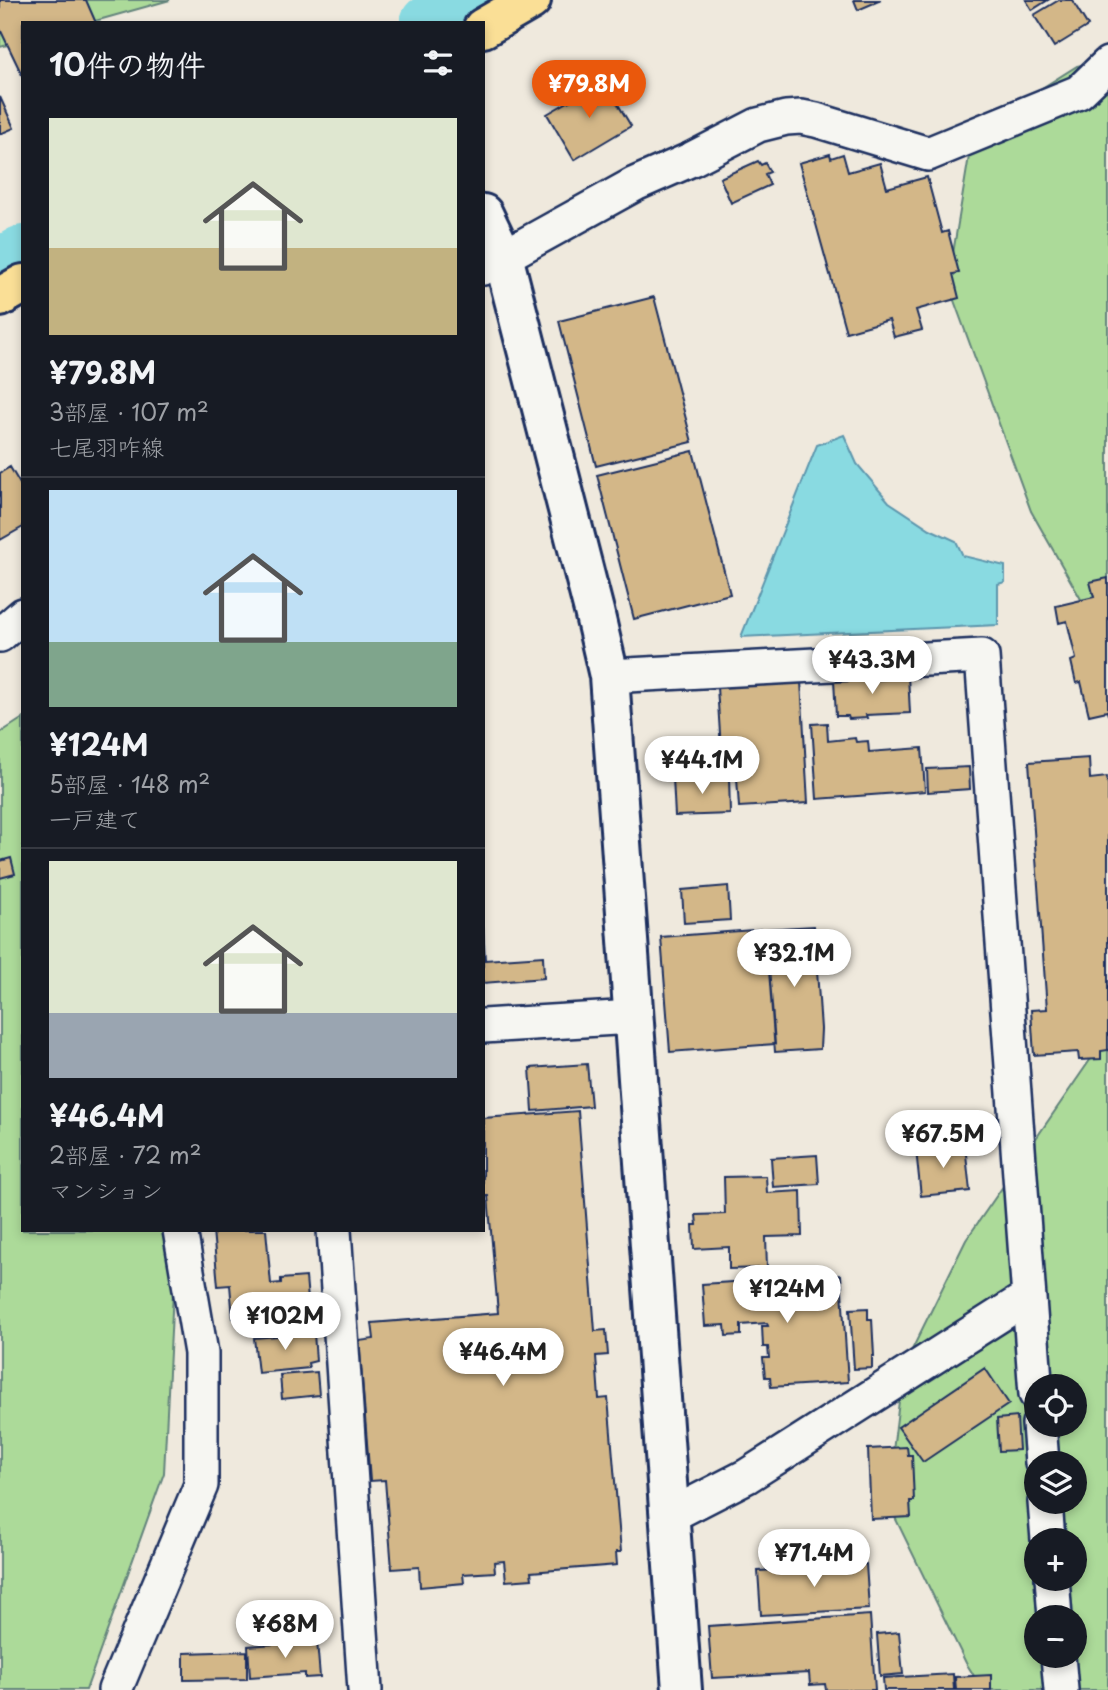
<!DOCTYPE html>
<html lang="ja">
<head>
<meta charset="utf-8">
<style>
	:root { --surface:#171b24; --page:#20242c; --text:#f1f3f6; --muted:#9ea1a6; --line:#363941; --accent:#ea580c }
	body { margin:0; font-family:"Playpen Sans","Klee One",sans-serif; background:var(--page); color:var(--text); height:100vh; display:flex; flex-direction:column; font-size:26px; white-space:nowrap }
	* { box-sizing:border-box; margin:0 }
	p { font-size:23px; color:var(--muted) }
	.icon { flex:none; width:38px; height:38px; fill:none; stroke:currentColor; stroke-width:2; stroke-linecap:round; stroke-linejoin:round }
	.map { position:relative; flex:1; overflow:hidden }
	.drawer { position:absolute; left:21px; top:21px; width:464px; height:1211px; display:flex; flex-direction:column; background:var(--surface); border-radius:0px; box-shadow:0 4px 10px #0003 }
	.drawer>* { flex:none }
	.controls { position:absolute; left:1024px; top:1374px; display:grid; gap:14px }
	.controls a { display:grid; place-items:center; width:63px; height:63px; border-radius:50%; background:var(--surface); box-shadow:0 4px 10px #0003; font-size:35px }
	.price { position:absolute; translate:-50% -60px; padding:0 16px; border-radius:24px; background:#fff; color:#222; font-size:23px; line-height:46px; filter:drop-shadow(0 2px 4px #0008) }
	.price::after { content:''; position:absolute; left:50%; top:42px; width:21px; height:16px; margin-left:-10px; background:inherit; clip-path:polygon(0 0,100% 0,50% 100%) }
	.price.on { background:var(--accent); color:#fff }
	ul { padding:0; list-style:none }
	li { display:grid; align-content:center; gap:14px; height:371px; padding:0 28px }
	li+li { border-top:2px solid var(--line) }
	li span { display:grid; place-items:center; height:217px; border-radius:0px; color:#555 }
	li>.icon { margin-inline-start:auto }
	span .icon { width:126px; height:126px; fill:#fffc; stroke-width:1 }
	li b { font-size:30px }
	h2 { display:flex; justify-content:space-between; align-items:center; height:84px; padding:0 28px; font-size:30px }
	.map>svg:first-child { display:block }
	.green { fill:#acda99; stroke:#64847c; stroke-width:2; fill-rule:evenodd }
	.water { fill:#89dae1; stroke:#5d96ad; stroke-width:2 }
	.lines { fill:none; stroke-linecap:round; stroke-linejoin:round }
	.river { stroke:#89dae1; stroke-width:56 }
	.building { fill:#d3b788; stroke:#1b2f5e; stroke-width:2 }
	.street-casing { stroke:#1b2f5e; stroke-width:38 }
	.secondary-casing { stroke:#1b2f5e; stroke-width:44 }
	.primary-casing { stroke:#1b2f5e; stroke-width:44 }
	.street { stroke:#f6f6f2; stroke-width:33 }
	.secondary { stroke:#f6f6f2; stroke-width:38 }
	.primary { stroke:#fadf96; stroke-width:38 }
</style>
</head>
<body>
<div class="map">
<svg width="1108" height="1690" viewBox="0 0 1108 1690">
	<rect width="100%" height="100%" fill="#efe9dd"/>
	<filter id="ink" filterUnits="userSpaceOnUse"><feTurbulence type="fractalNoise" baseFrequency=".0143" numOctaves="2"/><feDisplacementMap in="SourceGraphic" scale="14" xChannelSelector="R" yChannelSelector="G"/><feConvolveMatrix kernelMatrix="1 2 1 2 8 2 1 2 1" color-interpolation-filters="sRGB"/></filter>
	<g filter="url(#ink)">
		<!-- green -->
		<path class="green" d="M0,0h170l-82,23h-65v18l-23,6z
			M1108,60v587l-77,-136 -83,-227 21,-128 24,-37 84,-53z
			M23,718v512h153l-12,243 -78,217h-86v-957z
			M1108,1034v656h-125l-17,-27 -79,-162 16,-133 63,-128zM1036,1386h38v38h-38zM1036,1463h38v39h-38zM1036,1540h38v38h-38zM1036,1617h38v39h-38z"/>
		<!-- water -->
		<path class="water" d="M844,435l13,29 32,38 41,27 26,12 7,15 42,10v16l-7,2v41l-257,12 76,-192z"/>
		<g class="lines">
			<!-- river -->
			<path class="river" d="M428,23l40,-23
				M0,266l23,-13"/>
		</g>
		<!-- building -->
		<path class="building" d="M0,0h86l10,23h-73v54l-23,-48z
			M854,0h27l-23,10z
			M1026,0h22l-16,10z
			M1059,0h13l16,26 -34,21 -20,-32z
			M604,81l27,45 -57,34 -27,-46z
			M0,97l14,31 -14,6z
			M830,154l1,4 12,-4 5,18 32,-9 7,25 40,-11 15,56 6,-2 11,42 -6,1 6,24 -43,12 6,20 -28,7 -5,-17 -43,12 -47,-169z
			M758,161l3,4 4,-2 5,9 -5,2 5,11 -39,18 -11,-25z
			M654,297l38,145 -96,24 -37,-145z
			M693,451l37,143 -96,25 -37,-144z
			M10,467l13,22v38l-23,13v-67z
			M1108,578v137l-1,-4 -18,4 -8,-33 -5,1 -5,-22 5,-2 -9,-38 -8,2 -3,-17 38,-9 -4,-15z
			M908,675l2,38 -44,2 1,3 -18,1 -1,-3h-12l-2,-36z
			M801,681l7,122 -69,4 -3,-43 -14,1 -5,-78z
			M827,723l1,18 27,-3 1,4 12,-1 1,11 53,-4 3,43 -108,8 -5,-75z
			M1089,758l1,21 17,-2 1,8v265l-7,1v8l-22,1 -1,-8 -44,3 -3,-45 16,-1 -18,-247z
			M969,767l1,22 -42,3 -1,-23z
			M729,776l1,38 -55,2 -2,-38z
			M11,858l4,16 -15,4v-17z
			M728,886l2,34 -46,3 -2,-33z
			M483,926l2,34 58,-4 1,22 -61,5z
			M814,926l7,103 -1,20 -45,3 -9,-123z
			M766,929l9,115 -105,8 -9,-115z
			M587,1064l4,42 -58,5 -3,-43z
			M578,1111l17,220 11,-1 2,25 -12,1 3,43 9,-1 13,154h-5l1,13 -86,7 1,7 -26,2 -2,-20 -10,1 1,10 -32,2 1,9 -44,4 -1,-20 -27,2 -7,-89 -15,1 -11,-140 15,-2 -2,-16 126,-10 -10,-117h-5v-78z
			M965,1145l5,46 -49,5 -5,-46z
			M817,1155l2,29 -46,3 -2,-29z
			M766,1176l1,17 34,-2 1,45 -36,1 1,31 -38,1v-22l-35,2 -1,-24h4l-1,-10 29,-1 -1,-37z
			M213,1230h53l5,54 10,-1v-4l25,-2 3,34 -76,7 -3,-33 -12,1z
			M841,1275l7,107 -77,5 -1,-10h-5l-2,-19h6l-1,-11h-5l-1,-21h6l-1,-3 -26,2v10l-15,1 -1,-11 -20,1 -3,-42z
			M868,1308v11h4l2,37h-2v12l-18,1 -4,-60z
			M314,1333l2,28 -8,2 1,5 -51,5 -4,-35z
			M985,1368l24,36 -86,58 -25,-35z
			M317,1372l2,23 -37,4 -2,-24z
			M1017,1417l2,33 -20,1 -2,-32z
			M907,1447l1,8h4l2,46h-4l1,16 -40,2 -3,-70z
			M848,1560v5l18,-1 3,45 -108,6 -3,-44 73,-4v-6z
			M870,1615l5,75h-49l-1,-6 -15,1 -1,-12 -97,5 -4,-52z
			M899,1632l4,42 -23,2 -3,-42z
			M317,1641l3,36 -15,1v-5l-55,4 -2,-31z
			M247,1651v28l-63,1v-27z
			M953,1674l1,16h-70l-1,-12z
			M991,1675v15h-35l-1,-13z"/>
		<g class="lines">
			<defs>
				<path id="street" d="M483,268l152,-84 57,-25 66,-34 28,-7 15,-1 15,3 112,34 151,-62 29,-28
					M0,635l23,-20
					M609,676l373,-20 54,738
					M483,1026l150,-9
					M334,1230l31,460
					M1039,1424l3,39
					M1045,1502l3,38
					M669,1516l78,-40 281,-179
					M1052,1578l3,39
					M1058,1656l3,34
					M115,1690l86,-205v-132l-21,-123"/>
				<path id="secondary" d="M483,214l20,42 91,355 15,65 73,1014"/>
				<path id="primary" d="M483,28l48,-28
					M0,297l23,-13"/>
			</defs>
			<!-- street casing -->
			<use href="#street" class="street-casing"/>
			<!-- secondary casing -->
			<use href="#secondary" class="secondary-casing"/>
			<!-- primary casing -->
			<use href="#primary" class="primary-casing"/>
			<!-- street -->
			<use href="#street" class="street"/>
			<!-- secondary -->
			<use href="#secondary" class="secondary"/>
			<!-- primary -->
			<use href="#primary" class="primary"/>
		</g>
	</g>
</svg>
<div class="controls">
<a><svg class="icon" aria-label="locate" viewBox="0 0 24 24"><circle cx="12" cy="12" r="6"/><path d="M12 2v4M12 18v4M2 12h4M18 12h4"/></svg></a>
<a><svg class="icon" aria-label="layers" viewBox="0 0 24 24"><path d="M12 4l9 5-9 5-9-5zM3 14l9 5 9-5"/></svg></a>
<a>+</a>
<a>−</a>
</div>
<b class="price on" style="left:589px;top:120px">¥79.8M</b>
<b class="price" style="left:872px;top:696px">¥43.3M</b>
<b class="price" style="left:702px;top:796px">¥44.1M</b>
<b class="price" style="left:794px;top:989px">¥32.1M</b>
<b class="price" style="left:943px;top:1170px">¥67.5M</b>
<b class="price" style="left:787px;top:1325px">¥124M</b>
<b class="price" style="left:285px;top:1352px">¥102M</b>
<b class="price" style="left:503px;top:1388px">¥46.4M</b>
<b class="price" style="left:814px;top:1589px">¥71.4M</b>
<b class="price" style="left:285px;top:1660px">¥68M</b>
<section class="drawer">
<h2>10件の物件<svg class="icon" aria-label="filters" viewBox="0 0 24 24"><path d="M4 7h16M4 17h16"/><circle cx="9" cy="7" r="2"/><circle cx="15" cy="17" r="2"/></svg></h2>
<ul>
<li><span style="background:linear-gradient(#dfe7d0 60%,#c2b280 0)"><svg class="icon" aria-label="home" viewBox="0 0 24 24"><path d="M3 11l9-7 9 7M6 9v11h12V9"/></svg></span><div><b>¥79.8M</b><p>3部屋 · 107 m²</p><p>七尾羽咋線</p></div></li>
<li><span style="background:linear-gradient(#bfe0f5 70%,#7fa58c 0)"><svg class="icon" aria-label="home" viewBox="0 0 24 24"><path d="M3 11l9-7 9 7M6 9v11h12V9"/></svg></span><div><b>¥124M</b><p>5部屋 · 148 m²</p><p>一戸建て</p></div></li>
<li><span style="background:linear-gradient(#dfe7d0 70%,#9aa5b1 0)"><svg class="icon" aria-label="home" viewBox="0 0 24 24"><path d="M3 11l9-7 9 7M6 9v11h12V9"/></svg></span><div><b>¥46.4M</b><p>2部屋 · 72 m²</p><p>マンション</p></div></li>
</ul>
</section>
</div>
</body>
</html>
